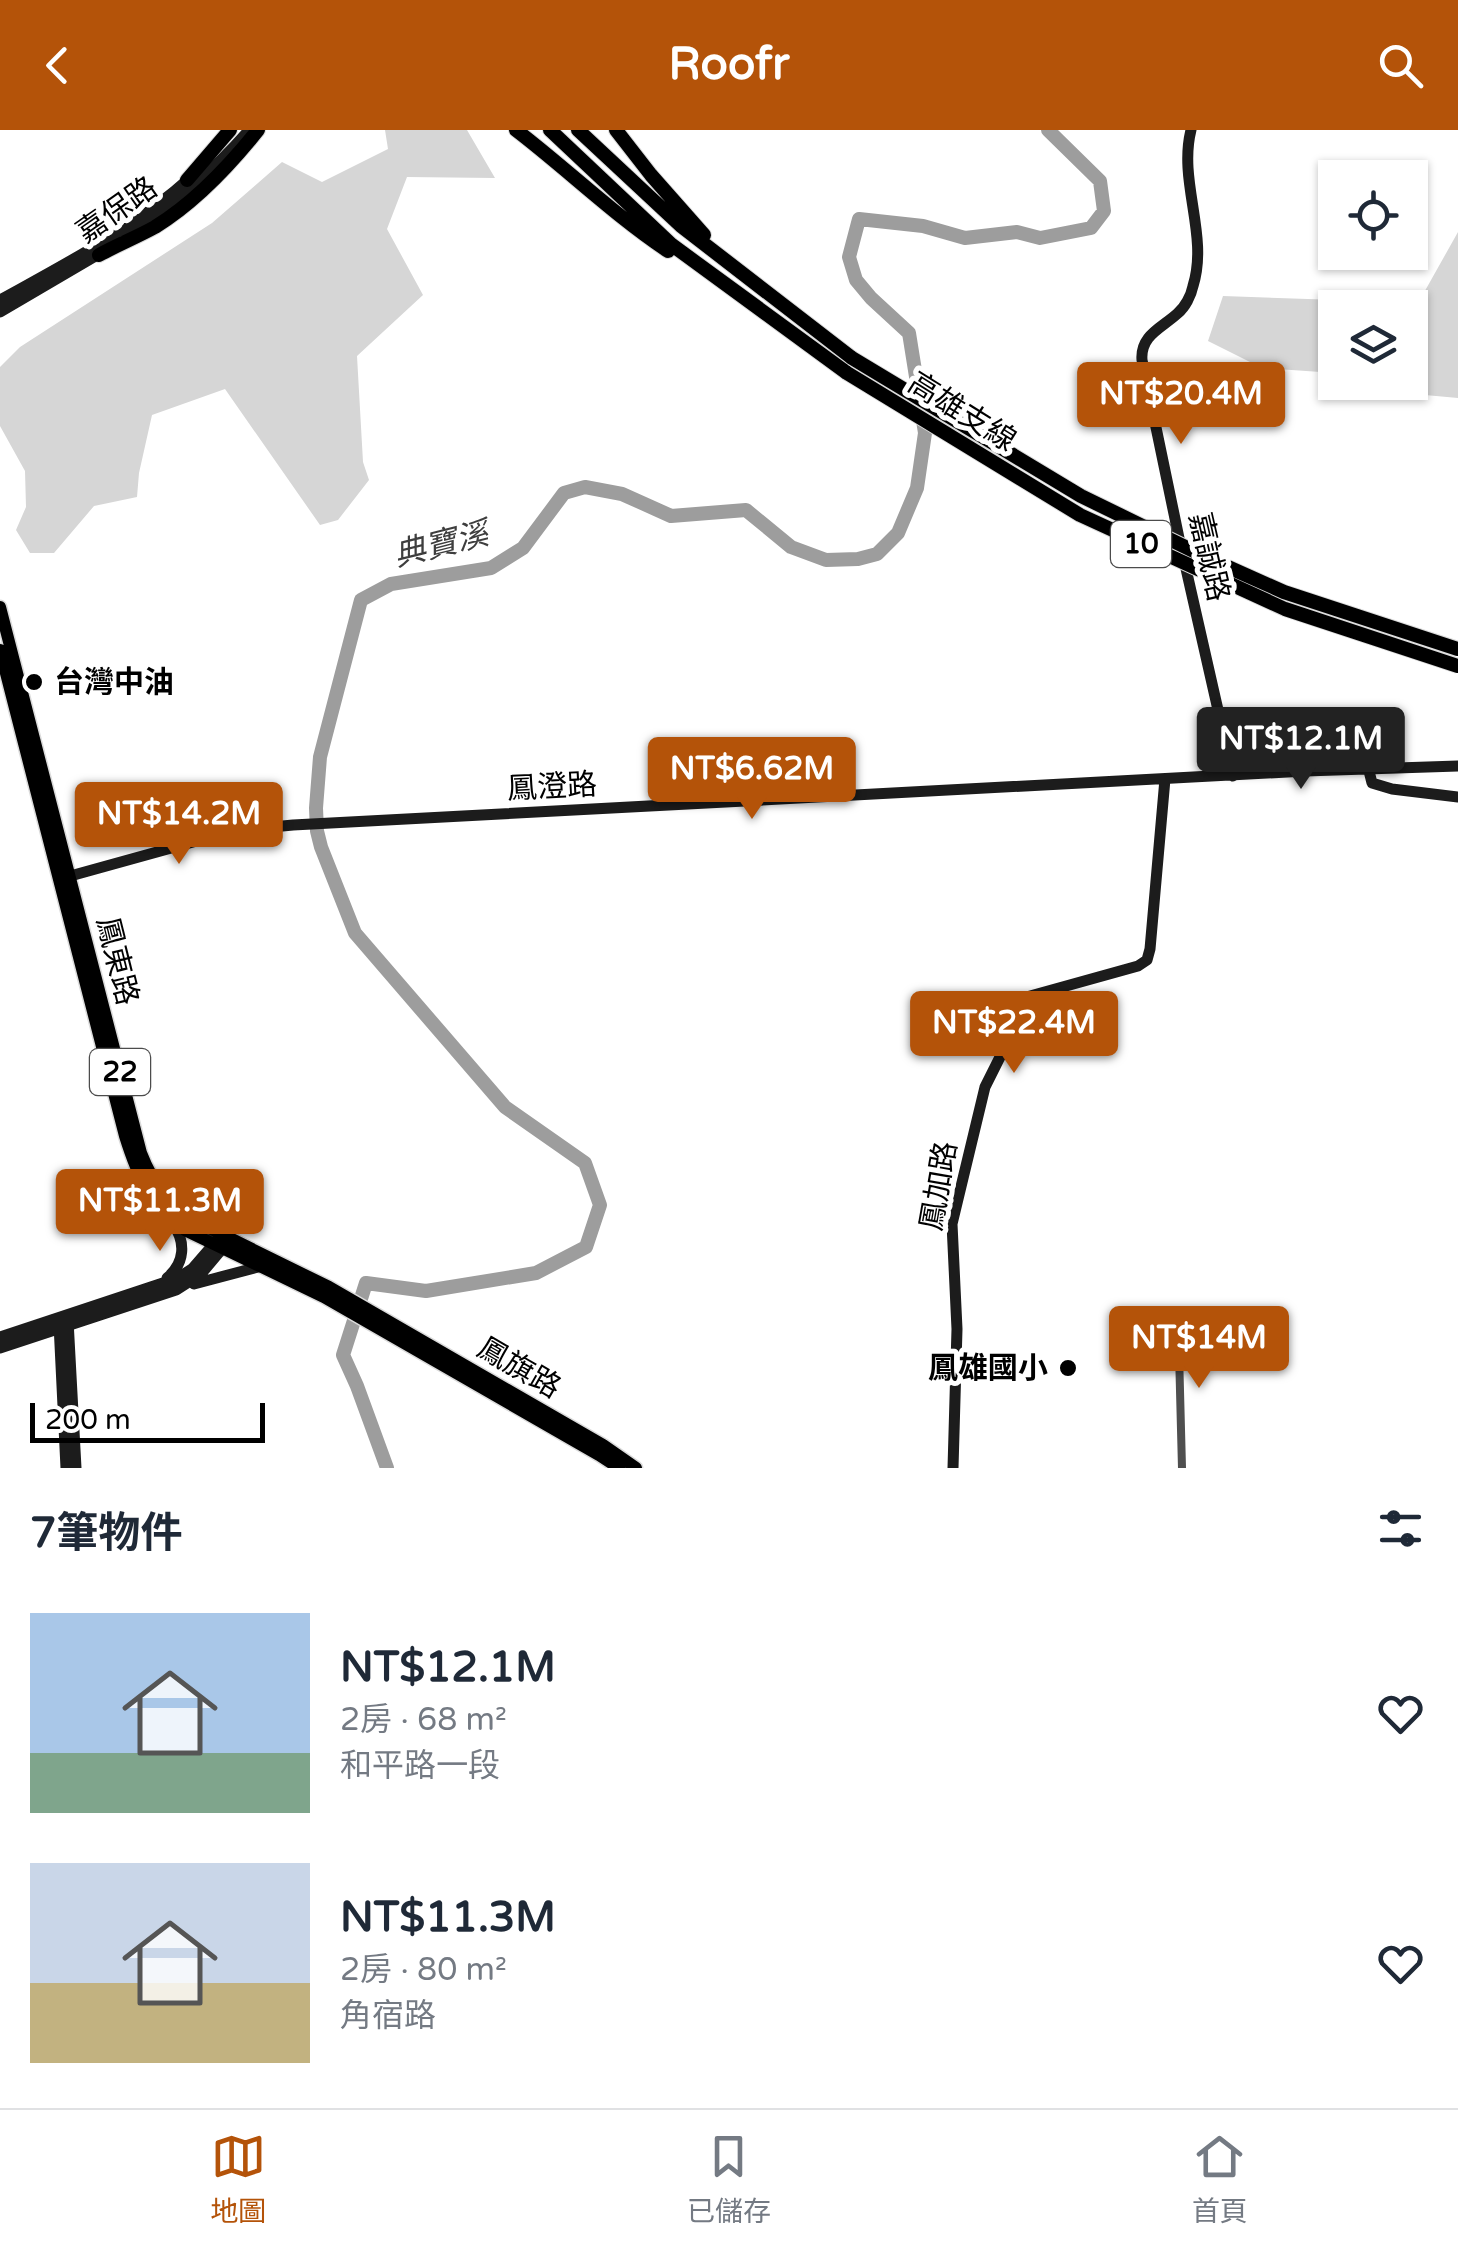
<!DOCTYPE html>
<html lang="zh-TW">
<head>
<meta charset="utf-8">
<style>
	:root { --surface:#fff; --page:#f2f2f3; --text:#1f2937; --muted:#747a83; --line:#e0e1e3; --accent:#b45309 }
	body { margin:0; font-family:"Varela Round","Noto Sans TC",sans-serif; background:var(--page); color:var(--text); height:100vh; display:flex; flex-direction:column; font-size:38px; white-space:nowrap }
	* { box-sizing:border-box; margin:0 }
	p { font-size:32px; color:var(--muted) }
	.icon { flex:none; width:55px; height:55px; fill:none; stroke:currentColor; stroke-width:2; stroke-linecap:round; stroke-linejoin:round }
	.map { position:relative; height:1338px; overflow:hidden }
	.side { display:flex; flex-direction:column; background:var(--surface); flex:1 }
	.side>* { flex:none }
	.buttons { position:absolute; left:1318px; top:30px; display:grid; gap:20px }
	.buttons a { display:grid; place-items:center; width:110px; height:110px; border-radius:0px; background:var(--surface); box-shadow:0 2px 8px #0004; font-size:50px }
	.scale { position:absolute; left:30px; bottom:25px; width:235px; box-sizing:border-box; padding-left:10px; border:5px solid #000; border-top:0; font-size:28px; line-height:35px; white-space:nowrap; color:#000; -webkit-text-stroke:8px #fff; paint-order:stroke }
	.price { position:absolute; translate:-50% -85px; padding:0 22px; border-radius:10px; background:var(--accent); color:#fff; font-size:32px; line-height:65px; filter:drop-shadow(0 2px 5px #0008) }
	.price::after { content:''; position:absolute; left:50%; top:60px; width:30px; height:22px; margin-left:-15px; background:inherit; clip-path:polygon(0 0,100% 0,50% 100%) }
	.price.on { background:#222; color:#fff }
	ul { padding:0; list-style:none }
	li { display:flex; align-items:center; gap:30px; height:250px; padding:0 30px }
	li span { display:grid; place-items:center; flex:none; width:280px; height:200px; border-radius:0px; color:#555 }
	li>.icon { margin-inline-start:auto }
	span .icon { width:120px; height:120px; fill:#fffc; stroke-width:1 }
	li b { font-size:42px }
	h2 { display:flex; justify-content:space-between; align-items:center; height:120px; padding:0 30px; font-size:42px }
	header { display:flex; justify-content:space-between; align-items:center; height:130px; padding:0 30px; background:var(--accent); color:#fff; font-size:45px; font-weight:800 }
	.dock { display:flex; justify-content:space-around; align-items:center; height:140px; border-top:2px solid var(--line); background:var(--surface); font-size:28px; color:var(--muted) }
	.dock a { display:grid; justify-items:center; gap:5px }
	.dock .on { color:var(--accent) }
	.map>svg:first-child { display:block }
	.green { fill:#d6d6d6 }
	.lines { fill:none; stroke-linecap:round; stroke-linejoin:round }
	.river { stroke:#9d9d9d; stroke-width:14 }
	.primary-casing { stroke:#dbdbdb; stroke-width:15 }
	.highway-casing { stroke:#dbdbdb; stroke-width:16 }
	.street { stroke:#4f4f4f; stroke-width:8 }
	.secondary { stroke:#1c1c1c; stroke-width:11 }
	.primary { stroke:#000; stroke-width:12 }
	.highway { stroke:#000; stroke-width:14 }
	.highway-bridge-casing { stroke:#dbdbdb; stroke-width:16; stroke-linecap:butt }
	.highway-bridge { stroke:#000; stroke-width:14 }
	.poi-dot { fill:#000; stroke:#fff; stroke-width:4 }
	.labels { text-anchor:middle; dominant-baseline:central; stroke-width:10; stroke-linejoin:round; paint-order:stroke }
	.shield { fill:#fff; stroke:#4c4c4c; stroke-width:2.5 }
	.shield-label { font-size:28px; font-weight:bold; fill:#000 }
	.street-label { font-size:30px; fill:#000; stroke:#fff }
	.poi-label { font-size:30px; font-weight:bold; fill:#000; stroke:#fff; text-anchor:start }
	.water-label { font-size:32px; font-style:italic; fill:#3e3e3e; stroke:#fff }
</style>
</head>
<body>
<header><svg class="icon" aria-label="back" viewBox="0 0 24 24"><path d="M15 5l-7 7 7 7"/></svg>Roofr<svg class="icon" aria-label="search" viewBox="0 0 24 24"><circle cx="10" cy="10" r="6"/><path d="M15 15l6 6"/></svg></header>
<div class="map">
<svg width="1458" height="1338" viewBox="0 0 1458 1338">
	<rect width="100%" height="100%" fill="#fff"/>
	<!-- green -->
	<path class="green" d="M385,0h82l28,48 -88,-1 -20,52 36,66 -66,61 6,106 6,18 -31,40 -18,5 -95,-136 -73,26 -13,58 -2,24 -43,9 -40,47h-24l-14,-23 10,-23 -1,-36 -25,-45v-59l20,-20 192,-124 70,-61 40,20 66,-33z
		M1458,102v166l-33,-3 -47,-12 32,-1v-74l7,-3z
		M1223,166l115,4 12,7 -15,1v65l-73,-5 -54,-27z"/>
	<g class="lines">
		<!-- river -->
		<path class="river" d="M387,1338l-30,-82 -14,-31 23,-72 60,8 110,-18 50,-26 14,-42 -15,-42 -80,-56 -150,-174 -34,-86 -4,-16 -1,-23 4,-51 41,-157 30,-16 100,-16 32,-20 41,-55 21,-6 37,7 49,22 75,-6 45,37 35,13 32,-1 19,-5 21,-21 19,-45 8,-55 -16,-100 -38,-35 -15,-18 -7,-23 10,-38 64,7 42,12 52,-6 23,6 51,-10 13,-17 -4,-30 -52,-51"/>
		<defs>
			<path id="primary" d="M0,477l141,546c12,31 28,52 56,69l132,65 274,158 33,23
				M0,520l125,486c13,42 25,67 60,94l139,67 275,158 20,13"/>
			<path id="highway" d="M516,0c51,39 98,85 152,121
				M550,0l122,115 175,128
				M578,0l103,96 171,132
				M616,0l35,45 53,60
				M187,50l43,-50
				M99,125c18,-10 38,-18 56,-28 39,-24 75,-62 103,-97"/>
		</defs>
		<!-- primary casing -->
		<use href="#primary" class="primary-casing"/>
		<!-- highway casing -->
		<use href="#highway" class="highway-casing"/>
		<!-- street -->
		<path class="street" d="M1178,1183l4,155"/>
		<!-- secondary -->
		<path class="secondary" d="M1191,0c-13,52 18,105 2,156 -2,10 -8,21 -15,27 -16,15 -38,22 -36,47l37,178 54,238
			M128,106c44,-31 86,-65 121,-106
			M0,170c67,-37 135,-72 192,-124
			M0,182l104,-61
			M1369,641l3,12 20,6 66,8
			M63,748l148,-41 31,-7 51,-5 1012,-54 153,-5
			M167,1148c18,-15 19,-36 6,-54
			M194,1154l68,-18
			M68,1190l8,148
			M59,1194l7,144
			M0,1207l178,-59 14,-9 26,-30
			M0,1218l176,-58 25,-16 26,-31
			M953,1338l4,-139 -5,-105 33,-137 17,-34 4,-41 6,-8 11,-6 115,-32 9,-6 3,-11 15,-170"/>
		<!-- primary -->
		<use href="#primary" class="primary"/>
		<!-- highway -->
		<use href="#highway" class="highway"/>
		<defs>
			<path id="highway-bridge" d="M852,228l229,138 129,63 74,33 174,57
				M847,243l233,142 205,94 173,57"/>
		</defs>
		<!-- highway-bridge casing -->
		<use href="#highway-bridge" class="highway-bridge-casing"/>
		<!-- highway-bridge -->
		<use href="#highway-bridge" class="highway-bridge"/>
	</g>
	<!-- markers -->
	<g class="poi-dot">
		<circle cx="34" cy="552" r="10"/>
		<circle cx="1068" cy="1238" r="10"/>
	</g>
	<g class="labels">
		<!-- shield labels -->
		<g class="shield">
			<rect x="1111" y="391" width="60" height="46" rx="8"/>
			<rect x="90" y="919" width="60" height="46" rx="8"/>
		</g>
		<g class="shield-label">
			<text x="1141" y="414">10</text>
			<text x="120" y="942">22</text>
		</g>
		<!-- street labels -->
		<g class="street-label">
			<text transform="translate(117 80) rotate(-35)">嘉保路</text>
			<text transform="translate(962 282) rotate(32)">高雄支線</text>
			<text transform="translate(1209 427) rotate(77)">嘉誠路</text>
			<text transform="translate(552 657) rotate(-3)">鳳澄路</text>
			<text transform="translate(117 831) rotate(76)">鳳東路</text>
			<text transform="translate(939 1056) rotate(-80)">鳳加路</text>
			<text transform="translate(519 1238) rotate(30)">鳳旗路</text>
		</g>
		<!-- poi labels -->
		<g class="poi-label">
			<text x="54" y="552">台灣中油</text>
			<text x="1048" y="1238" text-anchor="end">鳳雄國小</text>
		</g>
		<!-- water labels -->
		<g class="water-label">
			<text transform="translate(441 415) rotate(-14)">典寶溪</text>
		</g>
	</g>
</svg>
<div class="buttons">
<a><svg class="icon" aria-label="locate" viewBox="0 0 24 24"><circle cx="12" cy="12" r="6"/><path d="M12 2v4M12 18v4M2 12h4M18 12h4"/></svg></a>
<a><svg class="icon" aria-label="layers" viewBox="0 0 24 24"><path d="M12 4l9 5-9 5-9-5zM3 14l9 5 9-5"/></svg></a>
</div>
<div class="scale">200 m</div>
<b class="price" style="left:1181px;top:317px">NT$20.4M</b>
<b class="price on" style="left:1301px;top:662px">NT$12.1M</b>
<b class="price" style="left:752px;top:692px">NT$6.62M</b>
<b class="price" style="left:179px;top:737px">NT$14.2M</b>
<b class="price" style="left:1014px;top:946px">NT$22.4M</b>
<b class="price" style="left:160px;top:1124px">NT$11.3M</b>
<b class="price" style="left:1199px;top:1261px">NT$14M</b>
</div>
<section class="side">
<h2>7筆物件<svg class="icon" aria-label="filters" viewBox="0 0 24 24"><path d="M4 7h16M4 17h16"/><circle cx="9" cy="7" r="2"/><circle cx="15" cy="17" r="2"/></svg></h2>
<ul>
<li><span style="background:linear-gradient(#a9c7e8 70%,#7fa58c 0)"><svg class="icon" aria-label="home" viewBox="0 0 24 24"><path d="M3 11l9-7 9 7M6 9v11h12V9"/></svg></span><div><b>NT$12.1M</b><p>2房 · 68 m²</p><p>和平路一段</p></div><svg class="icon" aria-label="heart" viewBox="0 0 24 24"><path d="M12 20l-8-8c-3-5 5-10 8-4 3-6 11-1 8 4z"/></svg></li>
<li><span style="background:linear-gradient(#c9d6e8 60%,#c2b280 0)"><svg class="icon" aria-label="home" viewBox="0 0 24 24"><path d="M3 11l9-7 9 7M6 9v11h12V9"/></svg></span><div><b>NT$11.3M</b><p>2房 · 80 m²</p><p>角宿路</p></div><svg class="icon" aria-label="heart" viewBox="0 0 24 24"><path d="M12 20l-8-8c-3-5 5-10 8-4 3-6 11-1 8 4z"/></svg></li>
</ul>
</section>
<nav class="dock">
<a class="on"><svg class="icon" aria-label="map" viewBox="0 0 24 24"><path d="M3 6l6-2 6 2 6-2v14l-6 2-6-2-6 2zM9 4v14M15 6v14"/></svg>地圖</a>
<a><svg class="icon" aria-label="saved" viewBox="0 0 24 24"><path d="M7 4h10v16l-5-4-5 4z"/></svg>已儲存</a>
<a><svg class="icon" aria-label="home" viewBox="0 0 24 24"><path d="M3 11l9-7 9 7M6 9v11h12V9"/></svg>首頁</a>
</nav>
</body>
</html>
